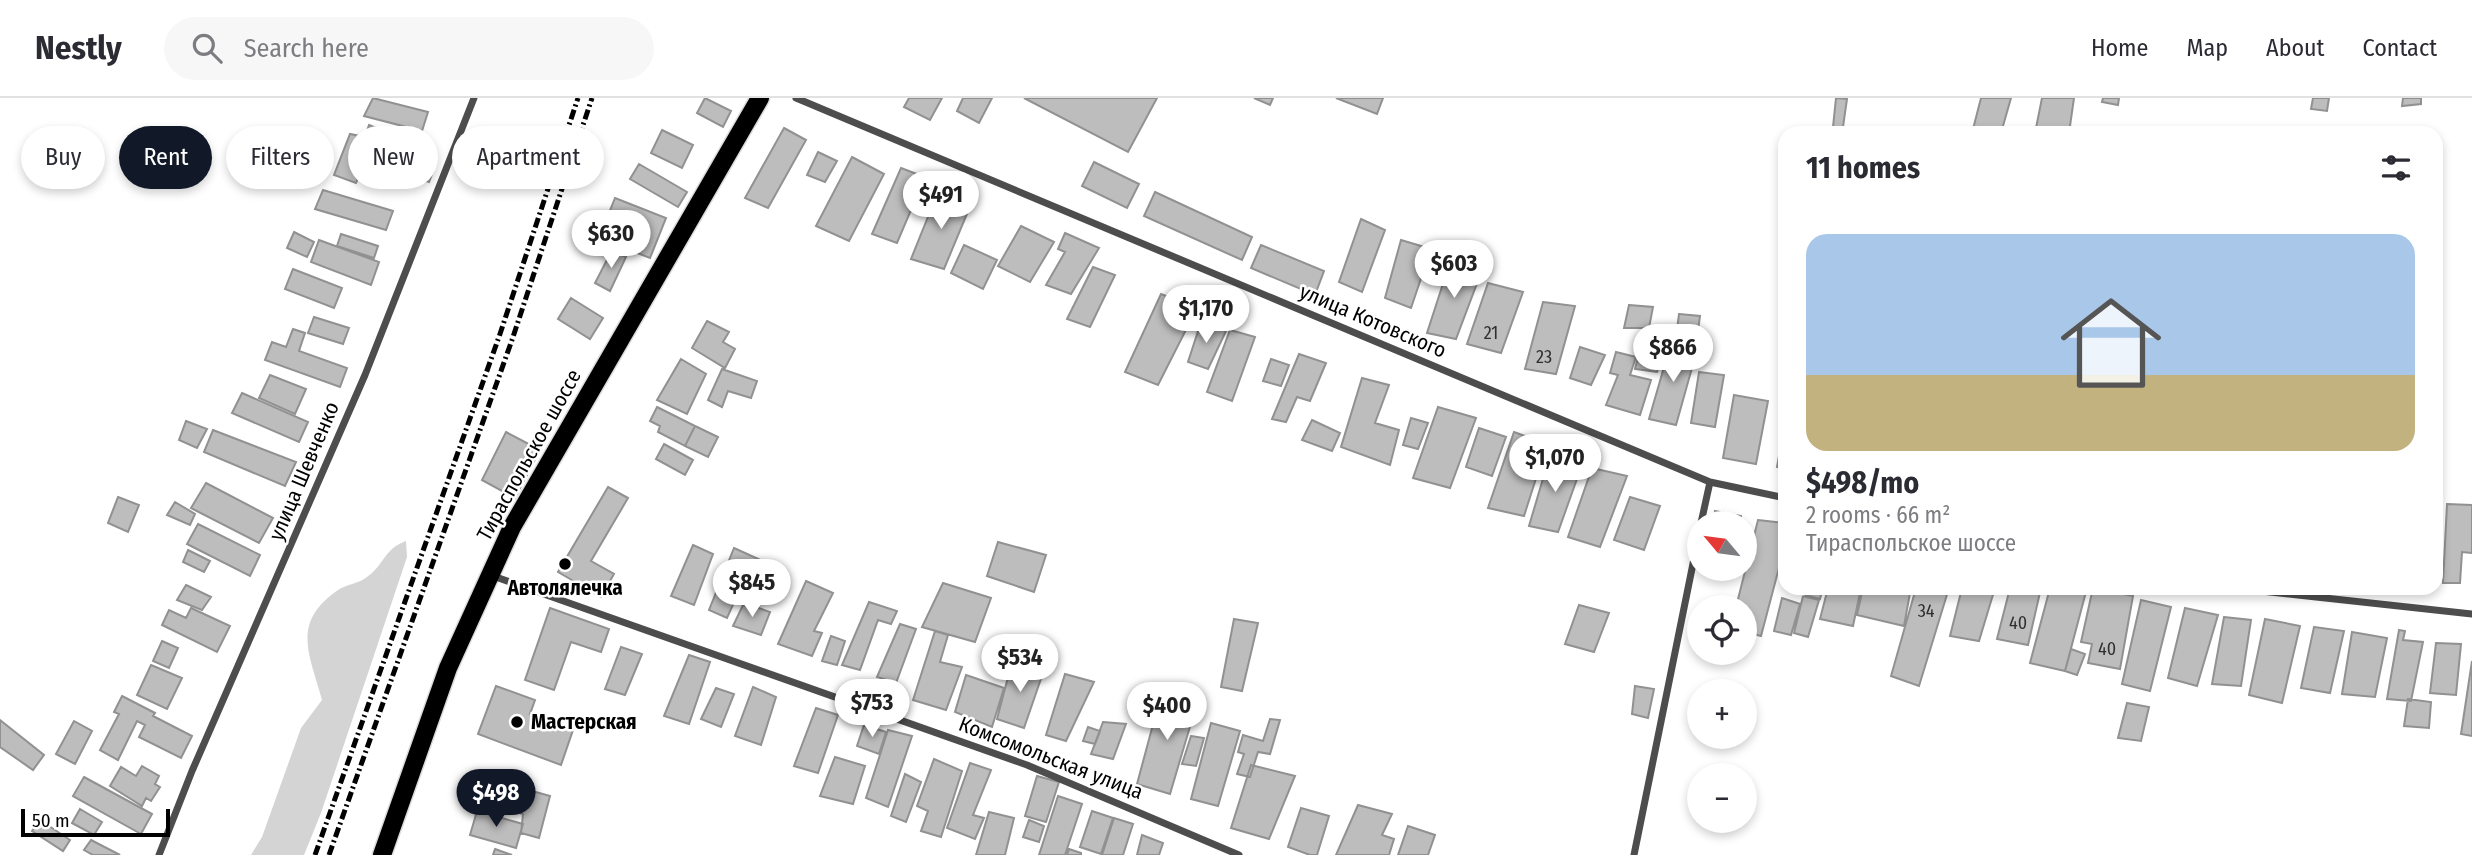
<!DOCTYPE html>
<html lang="en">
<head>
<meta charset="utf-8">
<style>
	:root { --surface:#fff; --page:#f7f7f7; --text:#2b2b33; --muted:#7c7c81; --line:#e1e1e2; --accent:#111827 }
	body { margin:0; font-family:"Fira Sans Condensed",sans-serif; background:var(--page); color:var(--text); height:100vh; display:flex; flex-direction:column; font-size:26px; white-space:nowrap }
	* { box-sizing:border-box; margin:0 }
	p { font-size:23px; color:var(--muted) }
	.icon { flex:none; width:38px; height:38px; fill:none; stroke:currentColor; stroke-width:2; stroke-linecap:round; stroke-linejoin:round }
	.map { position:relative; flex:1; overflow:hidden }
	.sheet { position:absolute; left:1778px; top:28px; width:665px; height:469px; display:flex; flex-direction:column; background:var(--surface); border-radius:21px; box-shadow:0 4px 10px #0003 }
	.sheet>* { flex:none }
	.top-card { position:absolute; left:21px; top:28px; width:665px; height:63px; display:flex; gap:14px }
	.needle { width:46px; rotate:299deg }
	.buttons { position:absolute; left:1687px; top:413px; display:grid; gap:14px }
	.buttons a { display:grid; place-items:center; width:70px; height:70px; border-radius:50%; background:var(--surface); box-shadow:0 4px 10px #0003; font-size:35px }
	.scale { position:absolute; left:21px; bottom:18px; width:149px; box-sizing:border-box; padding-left:7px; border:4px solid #000; border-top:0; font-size:19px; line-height:24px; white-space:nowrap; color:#000; -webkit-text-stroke:5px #fff; paint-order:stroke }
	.price { position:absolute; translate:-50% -60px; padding:0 16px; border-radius:24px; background:#fff; color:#222; font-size:23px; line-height:46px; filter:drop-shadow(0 2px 4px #0008) }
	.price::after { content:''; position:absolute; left:50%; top:42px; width:21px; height:16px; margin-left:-10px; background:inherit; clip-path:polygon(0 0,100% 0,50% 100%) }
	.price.current { background:var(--accent); color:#fff }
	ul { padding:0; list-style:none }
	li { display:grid; align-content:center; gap:14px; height:371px; padding:0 28px }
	li span { display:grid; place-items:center; height:217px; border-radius:21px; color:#555 }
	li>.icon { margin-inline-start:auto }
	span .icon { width:126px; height:126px; fill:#fffc; stroke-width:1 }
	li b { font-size:30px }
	h2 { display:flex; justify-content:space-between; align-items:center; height:84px; padding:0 28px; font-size:30px }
	.tag { padding:0 24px; border-radius:32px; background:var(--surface); box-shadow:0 4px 10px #0003; font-size:24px; line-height:63px }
	.tag.current { background:var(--accent); color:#fff }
	header { display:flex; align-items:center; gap:42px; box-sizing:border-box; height:98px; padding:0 35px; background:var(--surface); border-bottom:2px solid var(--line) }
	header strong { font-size:33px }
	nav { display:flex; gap:38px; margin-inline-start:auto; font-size:24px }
	.search { width:490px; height:63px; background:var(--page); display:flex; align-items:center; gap:18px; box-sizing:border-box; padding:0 24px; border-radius:38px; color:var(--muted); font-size:26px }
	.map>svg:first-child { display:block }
	.green { fill:#d4d4d4 }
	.building { fill:#bdbdbd; stroke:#919191; stroke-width:2 }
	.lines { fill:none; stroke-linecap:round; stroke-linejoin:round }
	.primary-casing { stroke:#dbdbdb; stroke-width:21 }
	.street { stroke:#4d4d4d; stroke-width:7 }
	.primary { stroke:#000; stroke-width:18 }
	.rail { stroke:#000; stroke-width:5; stroke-dasharray:10 3.5 2 3.5; stroke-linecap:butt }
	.poi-dot { fill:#000; stroke:#fff; stroke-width:2.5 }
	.labels { text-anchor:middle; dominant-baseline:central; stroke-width:5; stroke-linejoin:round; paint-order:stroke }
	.number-label { font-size:18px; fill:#2f2f2f }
	.street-label { font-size:21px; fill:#000; stroke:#fff }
	.poi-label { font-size:21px; font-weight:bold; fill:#000; stroke:#fff }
</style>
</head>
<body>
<header>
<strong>Nestly</strong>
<div class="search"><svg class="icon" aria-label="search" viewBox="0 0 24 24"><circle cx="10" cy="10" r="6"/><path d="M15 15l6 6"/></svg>Search here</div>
<nav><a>Home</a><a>Map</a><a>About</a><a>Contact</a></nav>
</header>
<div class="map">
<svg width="2472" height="757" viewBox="0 0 2472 757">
	<rect width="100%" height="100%" fill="#fff"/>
	<!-- green -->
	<path class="green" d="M406,443l1,16 -86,256 -17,42h-53l11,-18 39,-109 21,-28c-12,-45 -32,-77 16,-110 9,-6 20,-6 29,-13 13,-9 15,-19 25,-28 3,-3 9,-6 14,-8z"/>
	<!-- building -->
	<path class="building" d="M373,0l55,14 -6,19 -58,-15z
		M705,0l26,13 -8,16 -26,-14z
		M909,0h33l-12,22 -26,-13z
		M963,0h29l-13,25 -22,-12z
		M1024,0h133l-29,54z
		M1254,0h19l-3,7z
		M1336,0h47l-6,16z
		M1836,0l11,1 -4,28h-10z
		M1981,0h30l-10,35h-29z
		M2042,0h32l-5,35h-34z
		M2103,0h16l-1,7 -16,-3z
		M2313,0h16l-2,13 -16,-2z
		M2403,0h18v6l-19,2z
		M369,27l20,8 -5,14 52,17 -7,18 -38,-12 -2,9 -18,-4 3,-10 -9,-3 -9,21 -22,-8 16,-41 15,3z
		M784,30l22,12 -38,68 -23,-10z
		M662,32l31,15 -11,23 -31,-15z
		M818,54l19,9 -12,21 -18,-7z
		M852,59l32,17 -35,67 -33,-15z
		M1094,64l45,22 -12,24 -45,-22z
		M639,66l48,28 -9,15 -48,-28z
		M901,70l24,9 -28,66 -25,-9z
		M323,92l70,21 -7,19 -71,-21z
		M938,94l33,12 -27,65 -33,-10z
		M1155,94l97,45 -10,23 -98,-44z
		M615,100l51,20 -16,40 -51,-20z
		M1361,121l24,11 -23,62 -23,-10z
		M1021,128l33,16 -24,40 -32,-16z
		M294,134l20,10 -7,15 -20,-9z
		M1065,135l34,15 -28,46 -25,-9 19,-33 -7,-3z
		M341,136l37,12 -4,12 -37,-12z
		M319,142l60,22 -8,23 -60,-23z
		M1401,142l30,9 -20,59 -26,-10z
		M964,147l33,15 -14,29 -32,-16z
		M1261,147l63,26 -9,24 -64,-27z
		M612,152l14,7 -16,34 -15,-8z
		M1451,161l31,11 -26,69 -29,-6z
		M1093,169l22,8 -25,52 -23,-8z
		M293,171l49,19 -8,20 -49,-19z
		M1488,185l35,9 -22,61 -34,-9z
		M1161,196l36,14 -39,77 -33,-13z
		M571,200l32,20 -13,21 -32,-20z
		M1543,204l32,4 -19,68 -31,-5z
		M1629,207l24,2 -4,21h-25z
		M1679,216l21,2 -3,22 -21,-1z
		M314,219l35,11 -6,16 -35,-11z
		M707,223l22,11 -6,10 12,7 -10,19 -33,-20z
		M1201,224l25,9 -18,38 -20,-7z
		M293,231l12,4 -6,18 48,17 -7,19 -75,-27 7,-18 14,5z
		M1230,232l25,7 -23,64 -25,-9z
		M1642,244l23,3 -8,27 -22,-3z
		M1671,245l26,7 -21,75 -27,-6z
		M1580,249l25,8 -14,30 -21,-7z
		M1616,254l20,5 -6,18 21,5 -11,35 -34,-10 12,-30 -8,-2z
		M1299,256l27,9 -16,38 -13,-4 -11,25 -14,-3z
		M681,261l25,15 -19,40 -30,-14z
		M1271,261l18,6 -8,21 -18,-5z
		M722,271l35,12 -6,17 -23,-7 -6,16 -14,-7z
		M1699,274l25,3 -9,52 -24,-4z
		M270,277l36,14 -11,25 -36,-16z
		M1362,280l27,7 -14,38 24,7 -9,35 -49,-18z
		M242,295l66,29 -9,20 -67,-29z
		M1734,297l34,6 -12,63 -33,-6z
		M657,309l38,19 -10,20 -27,-14 2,-6 -10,-5z
		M1438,309l38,11 -26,70 -37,-10z
		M1411,320l17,5 -10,26 -15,-4z
		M1312,322l28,13 -8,18 -30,-11z
		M186,323l21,8 -10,19 -18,-8z
		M1785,325v45l-8,-1z
		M695,328l23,11 -10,20 -23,-11z
		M1479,330l27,9 -14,39 -26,-9z
		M213,332l83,32 -11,24 -81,-34z
		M506,334l34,18 -25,48 -33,-18z
		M1514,334l33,12 -23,72 -36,-8z
		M664,346l29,16 -8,15 -29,-16z
		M1550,357l32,10 -24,67 -29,-6z
		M1592,370l35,8 -27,71 -32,-10z
		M206,385l67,35 -14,25 -68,-35z
		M608,389l20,11 -37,63 23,13 -13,23 -43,-25z
		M118,399l21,8 -11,27 -20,-9z
		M1630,399l30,9 -16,44 -30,-10z
		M175,404l20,12 -5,11 -23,-10z
		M2447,406l25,1v48l-10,-1 -2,31h-17z
		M1715,413l26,5 -1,7h-27z
		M1758,422l27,3v22l-24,91 -16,-4v-25h-9z
		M198,426l62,31 -10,21 -63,-32z
		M998,444l48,13 -12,37 -47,-16z
		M693,447l20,9 -19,51 -23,-9z
		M734,450l31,14 -9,18 -10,-4 -19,42 -18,-8z
		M188,452l22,11 -6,11 -21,-10z
		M806,483l27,12 -19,38 8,2 -10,23 -34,-12z
		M943,485l48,15 -16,44 -53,-15z
		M186,487l25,12 -9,13 -25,-10z
		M1799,490h24l-3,11 -22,-6z
		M1828,490h33l-8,38 -33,-7z
		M1863,490h26l21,5 -6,33 -47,-11z
		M1916,490h33l-30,98 -28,-10z
		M1962,490h33l-16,53 -29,-5z
		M2010,490h31l-13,57 -31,-6z
		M2050,490h37l-22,83 -35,-8z
		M2093,490l40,8 -13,73 -32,-6 4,-19 -11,-2z
		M1803,498l16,4 -11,37 -14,-4z
		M1782,500l18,6 -9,31 -17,-4z
		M2141,502l30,7 -21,84 -28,-7z
		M869,504l28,9 -6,13 -13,-4 -18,50 -18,-5z
		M744,505l26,9 -9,23 -28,-9z
		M1579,507l30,8 -15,39 -29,-8z
		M191,510l39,18 -13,26 -55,-27 7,-15 17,8z
		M550,510l59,21 -8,23 -30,-10 -17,48 -29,-10z
		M2185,510l33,7 -21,71 -29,-8z
		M2224,519l27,3 -10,66 -29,-2z
		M1234,521l24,4 -16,68 -21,-4z
		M2265,521l35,7 -18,77 -33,-8z
		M900,526l16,5 -20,54 -19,-6z
		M2314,529l30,4 -14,62 -29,-5z
		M2399,532l6,1 -2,9 20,2 -12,59 -24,-2z
		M935,533l13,4 -8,27 22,5 -16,43 -33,-10z
		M2352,534l35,6 -12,59 -33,-3z
		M831,538l14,5 -8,24 -15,-4z
		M162,543l16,7 -9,20 -16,-7z
		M2436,545l25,1 -5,51 -26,-2z
		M621,549l21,7 -17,41 -20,-6z
		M2071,551l14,5 -8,21 -12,-4z
		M689,557l21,7 -21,62 -25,-8z
		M2472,563v75l-11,-2z
		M1012,564l32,8 -20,58 -27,-9z
		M151,567l31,13 -15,31 -30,-14z
		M1065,576l29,8 -28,59 -20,-6z
		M966,577l38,13 -12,39 -37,-15z
		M496,588l39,14 -5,14 43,16 -12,35 -83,-31z
		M1635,588l19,3 -6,29 -16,-4z
		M753,589l23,10 -15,48 -26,-9z
		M716,590l18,6 -13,33 -20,-8z
		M1162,593l35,12 -27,91 -33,-10z
		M122,598l33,17 -2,3 39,20 -11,22 -42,-21 6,-12 -8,-4 -19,39 -18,-10 19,-36 -5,-2z
		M2408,601l23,3 -2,26 -25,-2z
		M2127,605l22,4 -8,34 -23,-3z
		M816,610l22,7 -20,58 -24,-7z
		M1270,621l10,1 -10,34 -12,-2 -8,25 -13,-3 7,-20 -6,-2 5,-17 20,6z
		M0,622l44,35 -11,15 -33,-23z
		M74,623l18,10 -17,33 -19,-10z
		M1103,624l23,2 -13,35 -22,-5z
		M1211,625l29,8 -22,75 -27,-7z
		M864,627l22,7 -7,22 -22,-8z
		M1088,629l12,4 -5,13 -12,-3z
		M888,632l24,6 -24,71 -22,-9z
		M1191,638l13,2 -8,28 -14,-2z
		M835,659l30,9 -12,38 -33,-8z
		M934,661l28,12 -21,66 -20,-6 7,-20 -11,-5z
		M970,665l21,7 -18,45 11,3 -9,21 -28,-11z
		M1251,667l44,11 -26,63 -38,-11z
		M142,668l17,10 -4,8 5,3 -9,14 -5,-3 -4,8 -32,-20 11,-19 15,9z
		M471,676l79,22 -11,42 -18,-5 2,-19 -58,-16z
		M905,676l16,8 -15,40 -15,-6z
		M1037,678l22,6 -13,40 -21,-6z
		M84,679l68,37 -11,20 -68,-38z
		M1058,698l24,8 -17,51h-26z
		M1358,707l34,9 -10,21 12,4 -5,16h-53z
		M1301,710l28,8 -12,39h-7l-22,-8z
		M80,711l22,13 -8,13 -22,-12z
		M477,713l46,13 -7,24 -46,-13z
		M1092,713l21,7 -12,36 -21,-7z
		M989,714l25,6 -9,37h-29z
		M1114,720l19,6 -10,31h-21z
		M40,722l30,20 -7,11 -31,-20z
		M1029,722l15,6 -5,16 -16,-5z
		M1408,728l27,9 -7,20h-30z
		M1142,737l21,8 -4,12h-22z
		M91,742l29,15h-27l-9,-5z
		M495,751l17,6h-19z
		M1069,751l12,4v2h-14z"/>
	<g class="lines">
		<defs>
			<path id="primary" d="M382,757l66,-187 64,-141 248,-429"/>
		</defs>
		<!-- primary casing -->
		<use href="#primary" class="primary-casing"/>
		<!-- street -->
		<path class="street" d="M796,0l914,384 75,16
			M1701,425l9,-41
			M490,477l537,190 212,90
			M2234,490l238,26
			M159,757l33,-84 173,-396 109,-277
			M1634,757l65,-321"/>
		<!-- primary -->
		<use href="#primary" class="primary"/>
		<!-- rail -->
		<path class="rail" d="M315,757l185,-521 78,-236
			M329,757l183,-515 80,-242"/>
	</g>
	<!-- markers -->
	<g class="poi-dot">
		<circle cx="565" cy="466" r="7"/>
		<circle cx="517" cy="624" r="7"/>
	</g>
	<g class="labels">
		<!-- number labels -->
		<g class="number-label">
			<text x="1491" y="235">21</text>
			<text x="1544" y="259">23</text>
			<text x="1926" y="513">34</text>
			<text x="2018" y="525">40</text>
			<text x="2107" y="551">40</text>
		</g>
		<!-- street labels -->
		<g class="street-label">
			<text transform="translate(1373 223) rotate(23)">улица Котовского</text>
			<text transform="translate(529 357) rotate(-61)">Тираспольское шоссе</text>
			<text transform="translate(304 373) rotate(-67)">улица Шевченко</text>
			<text transform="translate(1051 660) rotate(21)">Комсомольская улица</text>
		</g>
		<!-- poi labels -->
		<g class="poi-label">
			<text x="565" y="490">Автолялечка</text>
			<text x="531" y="624" text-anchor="start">Мастерская</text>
		</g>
	</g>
</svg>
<div class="buttons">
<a><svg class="needle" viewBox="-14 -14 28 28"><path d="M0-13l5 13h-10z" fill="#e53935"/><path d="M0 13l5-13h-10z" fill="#7c7c81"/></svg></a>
<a><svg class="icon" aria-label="locate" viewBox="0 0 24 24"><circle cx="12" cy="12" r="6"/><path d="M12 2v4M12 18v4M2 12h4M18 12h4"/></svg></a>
<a>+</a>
<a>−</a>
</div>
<div class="scale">50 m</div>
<b class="price" style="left:941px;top:133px">$491</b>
<b class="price" style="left:611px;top:172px">$630</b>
<b class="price" style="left:1454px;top:202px">$603</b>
<b class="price" style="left:1206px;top:247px">$1,170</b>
<b class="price" style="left:1673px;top:286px">$866</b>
<b class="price" style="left:1555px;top:396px">$1,070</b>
<b class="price" style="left:752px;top:521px">$845</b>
<b class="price" style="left:1020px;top:596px">$534</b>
<b class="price" style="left:872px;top:641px">$753</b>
<b class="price" style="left:1167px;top:644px">$400</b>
<b class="price current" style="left:496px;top:731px">$498</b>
<div class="top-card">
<a class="tag">Buy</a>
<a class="tag current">Rent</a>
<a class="tag">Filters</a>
<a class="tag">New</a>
<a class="tag">Apartment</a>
</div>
<section class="sheet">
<h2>11 homes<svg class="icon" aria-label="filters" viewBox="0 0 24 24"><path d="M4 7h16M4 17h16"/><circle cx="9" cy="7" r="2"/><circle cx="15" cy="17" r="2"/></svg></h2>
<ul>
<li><span style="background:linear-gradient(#a9c7e8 65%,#c2b280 0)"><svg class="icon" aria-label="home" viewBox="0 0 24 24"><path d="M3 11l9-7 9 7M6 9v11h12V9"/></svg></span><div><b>$498/mo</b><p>2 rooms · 66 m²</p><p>Тираспольское шоссе</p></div></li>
</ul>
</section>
</div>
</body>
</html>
